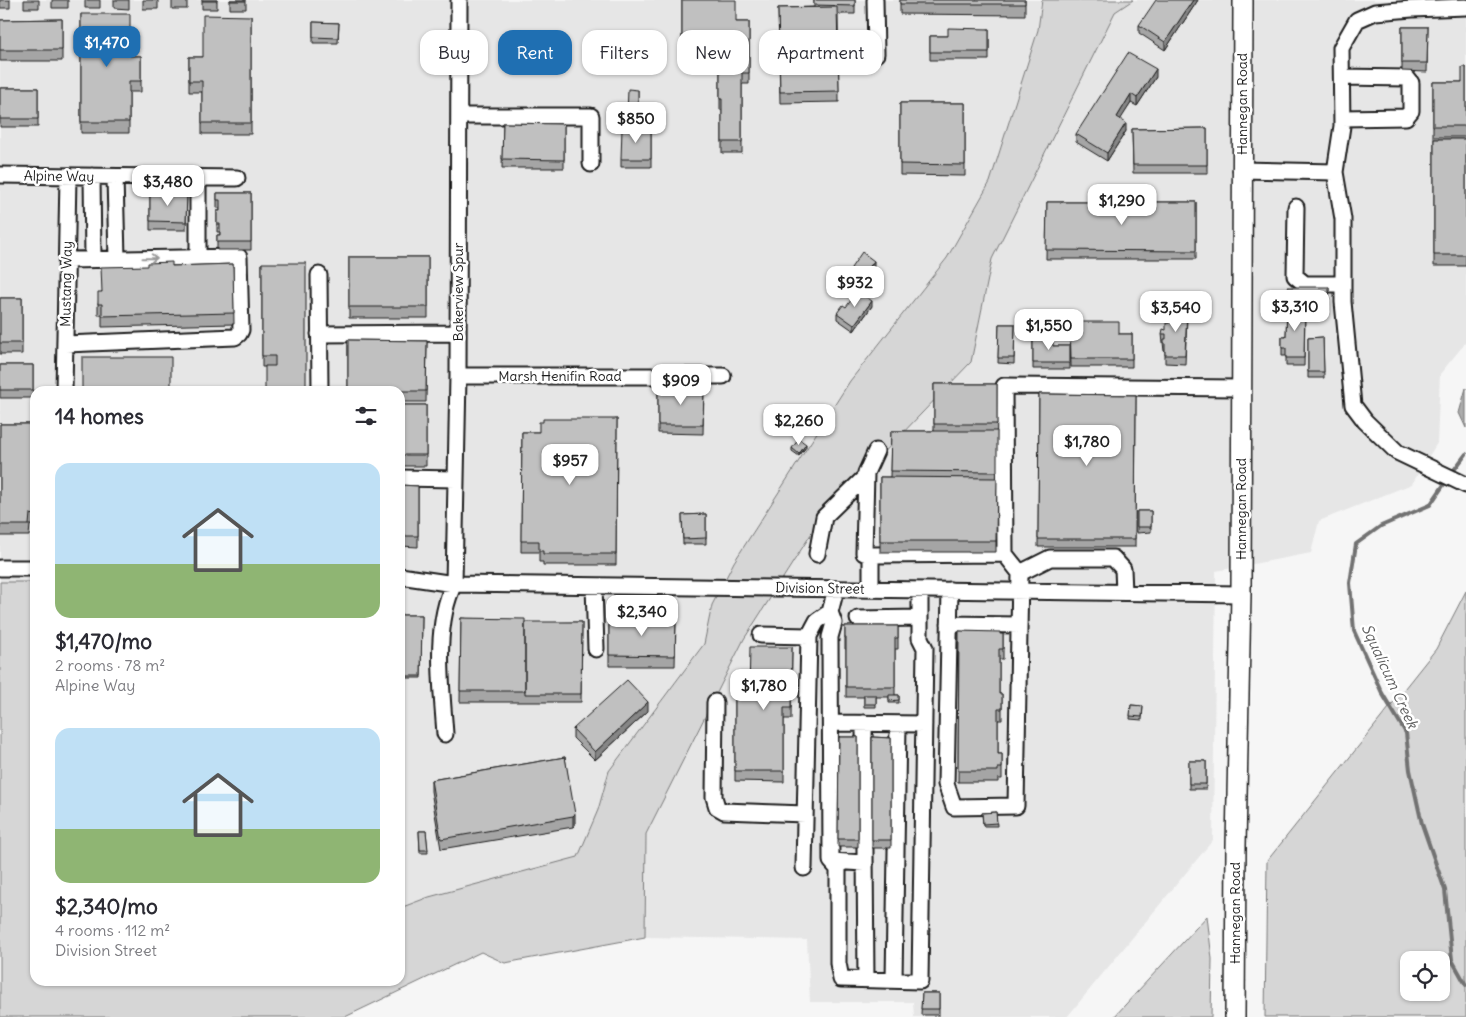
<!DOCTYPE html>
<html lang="en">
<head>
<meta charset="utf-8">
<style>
	:root { --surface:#fff; --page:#f7f7f7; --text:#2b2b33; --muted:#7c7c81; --accent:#1f6fb2 }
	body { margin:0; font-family:Delius,sans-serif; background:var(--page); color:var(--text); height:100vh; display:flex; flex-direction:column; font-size:19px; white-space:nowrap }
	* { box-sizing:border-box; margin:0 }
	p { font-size:16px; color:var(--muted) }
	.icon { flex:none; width:28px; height:28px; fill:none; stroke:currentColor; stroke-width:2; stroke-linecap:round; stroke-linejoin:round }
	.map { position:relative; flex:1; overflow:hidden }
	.details { position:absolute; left:30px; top:386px; width:375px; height:600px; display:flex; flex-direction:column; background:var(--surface); border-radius:15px; box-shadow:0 1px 4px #0004 }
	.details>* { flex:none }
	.guide { position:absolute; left:420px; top:30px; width:475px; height:45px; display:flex; gap:10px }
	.controls { position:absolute; left:1400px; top:951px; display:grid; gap:10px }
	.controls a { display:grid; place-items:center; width:50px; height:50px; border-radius:10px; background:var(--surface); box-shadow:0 1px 4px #0004; font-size:25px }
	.price { position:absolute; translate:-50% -42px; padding:0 11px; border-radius:10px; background:#fff; color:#222; font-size:16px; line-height:32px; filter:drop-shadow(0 1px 2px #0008) }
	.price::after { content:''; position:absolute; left:50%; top:30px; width:15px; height:11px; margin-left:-8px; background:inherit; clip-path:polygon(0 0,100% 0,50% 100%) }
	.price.active { background:var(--accent); color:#fff }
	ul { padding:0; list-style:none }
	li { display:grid; align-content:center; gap:10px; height:265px; padding:0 25px }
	li span { display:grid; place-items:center; height:155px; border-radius:15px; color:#555 }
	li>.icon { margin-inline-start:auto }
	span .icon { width:90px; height:90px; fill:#fffc; stroke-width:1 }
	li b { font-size:21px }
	h2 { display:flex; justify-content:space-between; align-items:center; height:60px; padding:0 25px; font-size:21px }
	.chip { padding:0 18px; border-radius:15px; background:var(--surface); box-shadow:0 1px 4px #0004; font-size:18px; line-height:45px }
	.chip.active { background:var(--accent); color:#fff }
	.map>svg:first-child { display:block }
	.built { fill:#e6e6e6 }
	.green { fill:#d6d6d6; stroke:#797979; fill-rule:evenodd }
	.water { fill:#acacac; stroke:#727272 }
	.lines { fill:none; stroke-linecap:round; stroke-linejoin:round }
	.stream { stroke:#727272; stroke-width:4 }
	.minor-casing { stroke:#1c1c1c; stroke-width:19 }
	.major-casing { stroke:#1c1c1c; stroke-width:22 }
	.minor { stroke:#fff; stroke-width:15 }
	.major { stroke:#fff; stroke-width:19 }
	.wall { fill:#a5a5a5; stroke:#1c1c1c }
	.shaded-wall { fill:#868686; stroke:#1c1c1c }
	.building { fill:#c0c0c0; stroke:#1c1c1c }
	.oneway { stroke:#999 }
	.labels { text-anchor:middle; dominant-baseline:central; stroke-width:5; stroke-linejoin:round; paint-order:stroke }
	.street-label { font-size:14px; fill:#1c1c1c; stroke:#fff }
	.water-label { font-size:15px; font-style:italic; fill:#5d5d5d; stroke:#fff }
</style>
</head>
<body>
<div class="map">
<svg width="1466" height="1017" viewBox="0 0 1466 1017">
	<rect width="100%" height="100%" fill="#f6f6f6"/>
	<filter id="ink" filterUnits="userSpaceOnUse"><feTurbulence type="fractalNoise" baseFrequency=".02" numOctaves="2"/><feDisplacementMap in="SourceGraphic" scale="10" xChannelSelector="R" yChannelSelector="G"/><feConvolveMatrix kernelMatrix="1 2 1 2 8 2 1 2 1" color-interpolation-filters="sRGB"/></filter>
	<g filter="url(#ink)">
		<!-- built -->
		<path class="built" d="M0,0h1042l-4,30 -48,152 -43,76 -97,123 -116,181 -22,43 -8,39 -95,127 -11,39 -20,48 -149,39 -29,11v-517h-365v590h175l-70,27 -140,9z
			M1133,0h333v342l-26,32 -3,69 -25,41 -93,37 -8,32 -95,18 -3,269 -146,177h-153l-1,-15h-103l-3,-62 -162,-3 1,-103 98,-195 78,-122 149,-155 21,-103 123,-247z"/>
		<!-- green -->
		<path class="green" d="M1042,0h91l-18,12 -123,247 -21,103 -149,155 -78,122 -98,195 -1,103 -140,26 -24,-11 -136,65h-345v-435h35v399h155l14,3 6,-3h190v-73l29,-11 149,-40 20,-47 11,-39 95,-127 8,-39 22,-43 116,-181 97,-123 43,-76 48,-152z
			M1466,591v426h-201l2,-156 169,-212zM1409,960h32v32h-32z
			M1207,916l5,43 -1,58h-97z"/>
		<!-- water -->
		<path class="water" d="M1466,388v40l-7,-15z"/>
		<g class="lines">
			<!-- stream -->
			<path class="stream" d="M1451,474l15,-20
				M1447,480l-17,25 -49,21 -25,18 -6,39 4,48 28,62 24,40 4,37 12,54 23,66 7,70 14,25"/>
			<defs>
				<path id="minor" d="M875,0l1,54
					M1342,77l65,1 4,5v28l-5,6 -64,1
					M459,116h132v48
					M1241,170l94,2 7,-46 -1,-78 16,-28 18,-8 37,-3 54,-2
					M1335,172l8,47v83l10,103 12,16 32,31 69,33
					M0,175l237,3
					M92,176l1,83
					M115,177l2,82
					M198,178v79
					M1296,207l-1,69 10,8h38
					M319,275l1,116
					M319,334l139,-1
					M66,344l169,-7 4,-3 2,-4 -2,-73 -172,3
					M458,376h265
					M64,391l4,-215
					M876,451l-10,22 -2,80 7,2 134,-1 -1,-168 237,2
					M400,478l56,1
					M817,554l7,-37 42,-41
					M0,568h35
					M1020,573l30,-15h63l10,11 1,23
					M400,576l54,8 787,10
					M594,586l2,63
					M871,589v-34
					M950,590l-4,194 8,23 62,-1 4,-233 -15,-19
					M830,612l4,11 -4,14 1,224 7,8v94l3,16 79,2 5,-333 -5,-10v-48
					M858,619l62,-1
					M949,624l70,1
					M761,635l48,1
					M715,702l-1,95 3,10 7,4 81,3
					M831,723l93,1
					M864,723l2,257
					M445,734c-3,-45 -12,-108 9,-150l4,-208 1,-376
					M831,861l33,2
					M804,868l5,-232 8,-15 13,-9 6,-23
					M894,980l4,-256"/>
				<path id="major" d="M1235,1017l1,-171 5,-252 2,-594"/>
			</defs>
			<!-- minor casing -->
			<use href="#minor" class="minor-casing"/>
			<!-- major casing -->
			<use href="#major" class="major-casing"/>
			<!-- minor -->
			<use href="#minor" class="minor"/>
			<!-- major -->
			<use href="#major" class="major"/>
		</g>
		<!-- wall -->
		<path class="wall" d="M0,0h10v8h-10z
			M24,0h15v8h-15z
			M52,0h16v8h-16z
			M85,0h15v8h-15z
			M114,0h15v9l-15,-1z
			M143,0h15v9h-15z
			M172,0h15v9h-15z
			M202,0h15v9h-15z
			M230,0h16v9h-16z
			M682,0l54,22h13v62h-7v69h-20v-43h-2v-53h-38z
			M814,0h41v14h-17l1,88 -59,1 -2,-95 36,-1z
			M900,0h125v15l-125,-1z
			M1198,0l-33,50 -26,-17v-8z
			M81,14l49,42h11v36h-12v41h-48z
			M251,16v118h-49v-42h-13v-35h14z
			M62,19v42h-62v-41z
			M313,22l26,1 -1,20h-25z
			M1402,27h26l-1,45 -25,-1z
			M989,29v31h-59v-24h18z
			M1466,67v70h-33v-55h29z
			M1156,77l-19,29 -6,-3 -11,16 6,12 -19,30 -31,-19v-8z
			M0,88h38v39h-38z
			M638,90v32h-11v-6z
			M900,103h65v73l-65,-1z
			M503,123l61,1v44h-62z
			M1207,128v45h-74l-1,-44z
			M651,129v38h-30v-8z
			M1434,139h32v127h-32z
			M150,192l37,1 -1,37h-36z
			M217,193h34v57h-34v-15h3v-3h-3v-21h3v-3h-3z
			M1047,202h149v57h-150z
			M349,257h79v61h-79z
			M262,263l44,128 -41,-24h-3z
			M233,264l1,60 -132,3v-12h-4v-12l3,-11 71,-26z
			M874,267l-12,15 -11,-8v-6z
			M1329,287v24h-24l-1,55h-18v-10h-4v-19h4l1,-31z
			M0,298h22v56h-22z
			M872,306l-18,25 -17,-12v-6l9,-6z
			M1187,318l-2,46 -20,-1v-12h-1l-2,-17 4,-4z
			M1070,322l49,12h13v33h-61z
			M999,324h16l-1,40 -16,-1z
			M1033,335l20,11h17v23h-37z
			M1323,337l1,41h-16v-40z
			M348,340l79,1 -1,61h-26v-11h-52z
			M0,365h33v33h-33z
			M934,384h63l-1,168h-116v-75h10l1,-46h43z
			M658,387h46l-1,47 -45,-1z
			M1039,394l97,1 -1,152h-97z
			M400,405h26v61h-26z
			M617,419l-1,146h-73v-3h-4v-10h-18l1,-120h17z
			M0,424h35v102l-5,-1 -1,11h-29z
			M806,447l-7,9 -7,-5v-3z
			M400,485l18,1v61l-18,-1z
			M1137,511h14v21l-14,1z
			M706,514v30h-23l-1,-29z
			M400,615h22l-1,63h-21z
			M461,618l64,5 57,-1 -1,80h-121z
			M609,619h67l-1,47h-66z
			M845,626h53v23h-3v46h4v8h-10v-6h-13v10h-12v-10h-18v-48h-1z
			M959,631l44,3v25h-4v35h3v26h-4v34h4v25h-4v3h-40z
			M792,647l-1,72h-7v63l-49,-1v-87h14z
			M1131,705l12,1 -1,14 -12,-1z
			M648,711l-53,49 -22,-22v-9z
			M839,737h19v110h-20z
			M872,737l19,1v110h-19z
			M565,757l10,68 -2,2 -132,22 -10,-58v-11z
			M1189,761h17v28h-17z
			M996,812l1,14h-14l-1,-13z
			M419,831h7l2,22h-8z
			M922,993h17v22h-18z"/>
		<!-- shaded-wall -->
		<path class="shaded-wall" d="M1193,0h5l-33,50v-8z
			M1156,69v8l-19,29v-8z
			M1131,94v9l-14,22v-8z
			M1126,123v8l-19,30v-8z
			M874,261v6l-12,15v-5z
			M872,301v5l-18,25v-6z
			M806,444v3l-7,9v-2z
			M648,702v9l-53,49v-8z
			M575,814v11l-2,2v-11z"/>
		<!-- building -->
		<path class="building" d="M202,0h15v1h-15z
			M230,0h16v1h-16z
			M682,0h54v22h13v51h-7v69h-20v-43h-2v-53h-38z
			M814,0h41v6l-41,-1z
			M900,0h125v4h-125z
			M1156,0h37l-28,42 -26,-17z
			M837,7l2,84 -59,1 -2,-84z
			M81,14h49v42h11v25h-12v41h-48z
			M203,15l48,1v107h-49v-42h-13v-24h14z
			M62,19v31h-62v-30z
			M313,22l26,1 -1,15 -25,-1z
			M1402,27h26l-1,36h-25z
			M948,28l41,1v23h-59v-16h18z
			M1128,53l28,16 -19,29 -6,-4 -14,23 9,6 -19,30 -31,-19z
			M1462,67h4v59h-33v-44h29z
			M0,88h38v31h-38z
			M628,89l10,1v26h-11z
			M900,103h65v62l-65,-1z
			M503,123l61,1v36l-62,-1z
			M622,128l29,1v30h-30z
			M1207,128v37h-74l-1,-36z
			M1434,139h32v116h-32z
			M150,192l37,1 -1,29 -36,-1z
			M217,193h34v49h-34v-7h3v-11h-3v-13h3v-11h-3z
			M1047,202h149v49l-150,-1z
			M862,252l12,9 -12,16 -11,-9z
			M349,257h79v50h-79z
			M172,262v4l61,-2 1,49 -132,3v-12h-4v-12h4l-1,-25 46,-1v-3z
			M262,263h44v128h-41v-25h10v-10h-13z
			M1288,287h41v18h-41z
			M858,291l14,10 -18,24 -17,-12 6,-8 3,2z
			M0,298h22v45h-22z
			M1287,306h18l-1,52h-18v-10h-4v-11h4z
			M1169,309l18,1 -2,45h-20v-12h-1v-4h2v-5h-4l1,-5 3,1v-7h3z
			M1070,322h49v12h13v25h-61z
			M999,324h16l-1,34h-16z
			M1033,335h20v11h17v17h-37z
			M1323,337l1,35h-16v-34z
			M348,340l79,1 -1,50h-78z
			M82,357h89v34h-89z
			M0,365h33v25h-33z
			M934,384h63v40h-63z
			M658,387h46l-1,38h-45z
			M1039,394l97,1 -1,144h-97z
			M400,405h26v50h-26z
			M543,419h74l-1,135h-73v-3h-4v-10h-18l1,-109h17v-10h4z
			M0,424h35v91l-5,-1 -1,11h-29z
			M891,431h106v41l-107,-1z
			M799,439l7,5 -7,10 -7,-6z
			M880,477l117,1 -1,63h-116z
			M400,485l18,1v50h-18z
			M1137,511h14v16h-14z
			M706,514v24l-23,1 -1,-24z
			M400,615h22l-1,61h-21z
			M461,618l64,1v72h-65z
			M609,619h67l-1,37 -66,-1z
			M525,622h57l-1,72h-56z
			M845,626h53v12h-3v49h-49v-49h-1z
			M959,631l41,1v2h3v15h-4v45h3v15h-4v45h4v14h-4v3h-40z
			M750,647h42l-1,61h-7v63h-49v-77h14z
			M627,680l21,22 -53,50 -22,-23z
			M864,695h12v9h-12z
			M889,695h10v5l-10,1z
			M1131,705l12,1 -1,11 -12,-1z
			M839,737h19v102h-20z
			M872,737l19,1v102h-19z
			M565,757l10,57 -2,2 -132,23 -10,-59z
			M1189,761h17v23h-17z
			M996,812l1,11 -14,1 -1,-11z
			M419,831h7l2,19h-8z
			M922,993h17v16h-18z"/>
		<!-- one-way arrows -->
		<defs><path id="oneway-shaft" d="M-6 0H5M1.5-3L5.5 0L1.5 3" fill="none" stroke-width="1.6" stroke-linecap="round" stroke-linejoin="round" transform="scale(1.25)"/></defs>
		<use class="oneway" href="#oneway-shaft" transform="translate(150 258) rotate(-1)"/>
	</g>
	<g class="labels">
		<!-- street labels -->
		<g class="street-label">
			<text transform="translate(1242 104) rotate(-90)">Hannegan Road</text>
			<text transform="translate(59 176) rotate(1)">Alpine Way</text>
			<text transform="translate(66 284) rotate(-89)">Mustang Way</text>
			<text transform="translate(458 292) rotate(-90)">Bakerview Spur</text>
			<text x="560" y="376">Marsh Henifin Road</text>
			<text transform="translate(1241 509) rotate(-90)">Hannegan Road</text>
			<text transform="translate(820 588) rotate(1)">Division Street</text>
			<text transform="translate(1235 913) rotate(-90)">Hannegan Road</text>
		</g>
		<!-- water labels -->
		<g class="water-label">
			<text transform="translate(1390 676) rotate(65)">Squalicum Creek</text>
		</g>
	</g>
</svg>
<div class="controls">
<a><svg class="icon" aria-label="locate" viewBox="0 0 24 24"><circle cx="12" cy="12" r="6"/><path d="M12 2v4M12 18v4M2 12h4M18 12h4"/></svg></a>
</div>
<b class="price active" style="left:107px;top:68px">$1,470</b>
<b class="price" style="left:636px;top:144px">$850</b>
<b class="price" style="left:168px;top:207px">$3,480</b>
<b class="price" style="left:1122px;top:226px">$1,290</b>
<b class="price" style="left:855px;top:308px">$932</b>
<b class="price" style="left:1295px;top:332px">$3,310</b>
<b class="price" style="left:1176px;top:333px">$3,540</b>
<b class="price" style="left:1049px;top:351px">$1,550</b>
<b class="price" style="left:681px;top:406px">$909</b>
<b class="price" style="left:799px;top:446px">$2,260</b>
<b class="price" style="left:1087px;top:467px">$1,780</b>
<b class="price" style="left:570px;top:486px">$957</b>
<b class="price" style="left:642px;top:637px">$2,340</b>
<b class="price" style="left:764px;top:711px">$1,780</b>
<div class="guide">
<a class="chip">Buy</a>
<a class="chip active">Rent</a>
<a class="chip">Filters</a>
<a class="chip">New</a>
<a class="chip">Apartment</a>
</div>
<section class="details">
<h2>14 homes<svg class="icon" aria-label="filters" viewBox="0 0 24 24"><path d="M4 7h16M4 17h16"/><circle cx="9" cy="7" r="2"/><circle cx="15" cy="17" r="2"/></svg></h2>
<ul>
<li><span style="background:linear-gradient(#bfe0f5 65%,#8fb573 0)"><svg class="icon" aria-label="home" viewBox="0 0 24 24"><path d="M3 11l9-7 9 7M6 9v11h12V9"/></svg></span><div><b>$1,470/mo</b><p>2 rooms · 78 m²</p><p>Alpine Way</p></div></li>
<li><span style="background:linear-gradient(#bfe0f5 65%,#8fb573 0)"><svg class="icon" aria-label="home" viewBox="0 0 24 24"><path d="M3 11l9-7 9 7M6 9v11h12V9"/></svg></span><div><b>$2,340/mo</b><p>4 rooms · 112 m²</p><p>Division Street</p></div></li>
</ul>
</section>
</div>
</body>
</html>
